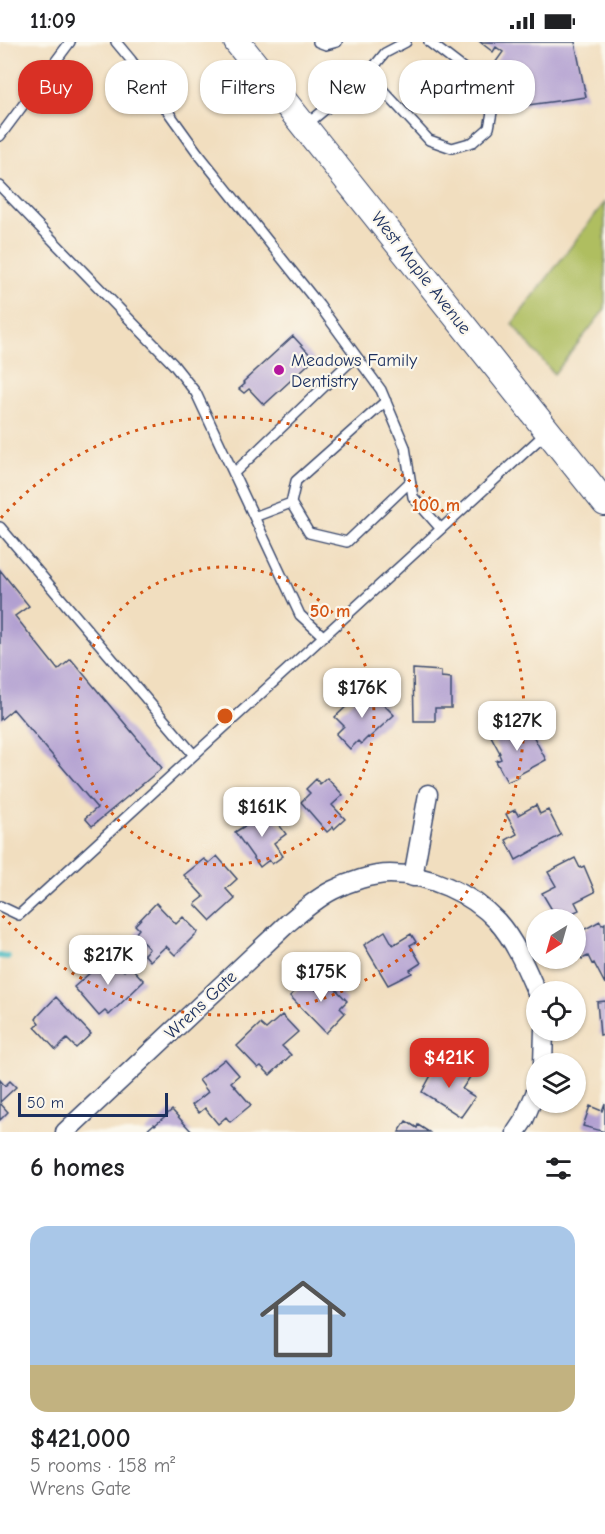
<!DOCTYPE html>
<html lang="en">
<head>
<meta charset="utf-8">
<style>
	:root { --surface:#fff; --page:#f2f2f2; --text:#202124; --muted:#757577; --accent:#d93025 }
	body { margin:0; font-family:"Comic Neue",sans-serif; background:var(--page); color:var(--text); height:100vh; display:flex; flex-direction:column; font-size:22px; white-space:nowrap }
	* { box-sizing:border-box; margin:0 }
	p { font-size:20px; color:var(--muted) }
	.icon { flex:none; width:33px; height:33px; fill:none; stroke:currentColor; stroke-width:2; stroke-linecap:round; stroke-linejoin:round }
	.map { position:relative; height:1090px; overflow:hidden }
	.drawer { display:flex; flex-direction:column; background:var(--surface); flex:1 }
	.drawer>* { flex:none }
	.hud { position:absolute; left:18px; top:18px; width:570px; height:54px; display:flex; gap:12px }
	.needle { width:39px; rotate:217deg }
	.fabs { position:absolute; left:526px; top:867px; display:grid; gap:12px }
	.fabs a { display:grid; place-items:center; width:60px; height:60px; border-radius:50%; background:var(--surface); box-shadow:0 2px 4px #0004; font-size:30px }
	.scale { position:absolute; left:18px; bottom:15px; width:150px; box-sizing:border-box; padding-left:6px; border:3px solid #1b2f5e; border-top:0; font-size:16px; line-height:21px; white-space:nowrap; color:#1b2f5e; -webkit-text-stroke:4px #fbf7ec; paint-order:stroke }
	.price { position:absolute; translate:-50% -51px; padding:0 14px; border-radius:12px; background:#fff; color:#222; font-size:20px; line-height:39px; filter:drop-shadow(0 2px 3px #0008) }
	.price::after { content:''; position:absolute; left:50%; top:36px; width:18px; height:14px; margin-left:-9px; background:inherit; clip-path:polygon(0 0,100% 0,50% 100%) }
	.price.current { background:var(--accent); color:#fff }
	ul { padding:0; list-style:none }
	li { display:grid; align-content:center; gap:12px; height:318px; padding:0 30px }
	li span { display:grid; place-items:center; height:186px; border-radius:18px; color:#555 }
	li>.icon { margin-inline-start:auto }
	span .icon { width:108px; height:108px; fill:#fffc; stroke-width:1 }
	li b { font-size:26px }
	h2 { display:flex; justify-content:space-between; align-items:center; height:72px; padding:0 30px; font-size:26px }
	.pill { padding:0 21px; border-radius:24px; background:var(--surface); box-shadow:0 2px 4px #0004; font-size:21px; line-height:54px }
	.pill.current { background:var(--accent); color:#fff }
	.status { display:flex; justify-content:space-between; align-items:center; height:42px; padding:0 30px; background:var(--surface); direction:ltr }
	.status svg { height:16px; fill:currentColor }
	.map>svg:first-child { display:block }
	.green { fill:#afbe60; stroke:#65765f; stroke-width:1.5 }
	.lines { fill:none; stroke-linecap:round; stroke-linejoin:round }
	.stream { stroke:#4dbcc3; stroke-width:6 }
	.building { fill:#b2a0d1 }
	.lane-casing { stroke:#3b496d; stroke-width:12 }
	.street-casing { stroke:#3b496d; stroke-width:21 }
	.secondary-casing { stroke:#3b496d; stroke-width:28 }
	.lane { stroke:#fff; stroke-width:9 }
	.street { stroke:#fff; stroke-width:18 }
	.secondary { stroke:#fff; stroke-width:26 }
	.ring { fill:none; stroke:#d45514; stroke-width:3; stroke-dasharray:3 6 }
	.poi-dot { fill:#b5179e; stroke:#fbf7ec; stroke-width:2 }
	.labels { text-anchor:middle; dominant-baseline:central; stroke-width:4.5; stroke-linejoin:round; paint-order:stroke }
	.street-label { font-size:18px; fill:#1b2f5e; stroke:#fbf7ec }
	.poi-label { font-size:18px; fill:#1b2f5e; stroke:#fbf7ec; text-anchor:start }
	.centre { fill:#d45514; stroke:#fbf7ec; stroke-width:3 }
	.ring-label { font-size:18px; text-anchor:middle; font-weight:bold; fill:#d45514; stroke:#fbf7ec; stroke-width:4.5; stroke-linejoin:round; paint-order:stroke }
</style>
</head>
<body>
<div class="status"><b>11:09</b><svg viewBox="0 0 49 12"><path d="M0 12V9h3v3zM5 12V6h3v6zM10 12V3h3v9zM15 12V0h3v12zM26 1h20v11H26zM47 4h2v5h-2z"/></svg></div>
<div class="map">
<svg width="605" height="1090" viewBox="0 0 605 1090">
	<rect width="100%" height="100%" fill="#fbf7ec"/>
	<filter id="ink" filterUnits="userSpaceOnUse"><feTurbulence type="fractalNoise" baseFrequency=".0167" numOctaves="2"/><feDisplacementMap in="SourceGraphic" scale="12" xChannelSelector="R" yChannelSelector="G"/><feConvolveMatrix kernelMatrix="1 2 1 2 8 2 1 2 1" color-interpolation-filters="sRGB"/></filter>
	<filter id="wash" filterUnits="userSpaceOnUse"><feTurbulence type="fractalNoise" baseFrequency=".008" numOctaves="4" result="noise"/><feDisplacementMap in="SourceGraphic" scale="24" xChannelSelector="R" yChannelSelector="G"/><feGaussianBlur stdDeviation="1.35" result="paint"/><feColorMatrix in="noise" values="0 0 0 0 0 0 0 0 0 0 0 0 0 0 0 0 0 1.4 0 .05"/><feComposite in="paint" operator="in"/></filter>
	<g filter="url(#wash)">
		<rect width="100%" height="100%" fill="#f1debf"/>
		<!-- green -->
		<path class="green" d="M605,160v107l-51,65 -42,-50z"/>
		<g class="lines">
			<!-- stream -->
			<path class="stream" d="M0,914l8,1"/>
		</g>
		<g id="blocks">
			<!-- building -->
			<path class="building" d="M480,0h95l11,55 -65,9 -6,-28 -20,-15 8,-11 -7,-5 -3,5z
				M293,294l21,23 -50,46 -15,-16 -5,4 -5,-4 6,-5 -2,-2z
				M0,528l29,36 -14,10 43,54 13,-11 91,109 -70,58 -7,-8 12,-10 -84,-99 -13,11z
				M413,627l28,2v6l10,1v30h-16v13h-21z
				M364,648l10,10 2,-3 18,18 -25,23 -1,-1 -7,7 -3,-3 -8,8 -14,-15 8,-8 -9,-9z
				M511,683l4,8 13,-7 18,34 -28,15 1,2 -12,5 -11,-21 5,-2 -2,-5 1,-1 -9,-17z
				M327,736l16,17 -11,10 13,14 -11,10 -1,-2 -6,5 -26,-30 9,-9 -4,-4 10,-10 4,5z
				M536,763l4,9 8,-4 13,25 -45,25 -10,-20 11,-6 -11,-20 9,-4 3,5z
				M268,768l18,24 -12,9 9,13 -11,8 -3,-4 -9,7 -25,-35 13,-8 -3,-3 11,-9 4,5z
				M217,814l20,23 -11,10 9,10 -24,22 -16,-17 9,-7 -20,-22 20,-16 5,4z
				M575,816l5,10 4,-2 11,26 -20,10 4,8 -21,10 -16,-27 14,-7 -8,-14z
				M156,861l20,21 7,-7 15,15 -23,23 -9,-9 -16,15 -6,-7 5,-5 -14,-15 4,-5 -4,-4z
				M600,879l2,4 3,-2v61l-11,-21 -2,1 -4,-8 -6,3 -6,-13v-12z
				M385,889l8,14 18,-11 5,8 -6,3 11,18 -11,7 2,3 -24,12 -24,-40z
				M109,914l15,15 5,-6 15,16 -35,34 -4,-4 -6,5 -25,-29z
				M332,933l6,6 -5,5 14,15 -7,7 5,5 -19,20 -36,-37 17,-16 9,10z
				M56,955l35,37 -15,14 -9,-9 -11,11 -21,-23 4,-4 -3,-4 2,-3z
				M605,959v33l-5,1 -3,-33z
				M282,973l16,17 -16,14 9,9 -21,20 -9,-9 -3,2 -21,-22 23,-22 6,5z
				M225,1017l14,16 -8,7 20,23 -21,17 -4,-5 -8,7 -13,-16 -6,5 -7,-8 16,-13 -9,-12z
				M445,1019l25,16 -8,12 13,8 -14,20 -39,-25 13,-24 3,2z
				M0,1038l5,6 5,-5 6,6 -16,15z
				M0,1061l8,9 -8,8z
				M605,1061v29l-22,-6 7,-20 12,5z
				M172,1068l20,22h-47l9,-8 1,1z
				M406,1079l11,7 1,-3 11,7h-30z"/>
		</g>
	</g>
	<g filter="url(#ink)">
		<use href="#blocks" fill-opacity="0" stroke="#3b496d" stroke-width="1.5"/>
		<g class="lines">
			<defs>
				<path id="lane" d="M116,0l15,18 66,92 122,153 62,85 24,57 8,50 28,32
					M318,0l8,3 11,-3
					M368,32l61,66 23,8 21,-6 16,-14 4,-21 -4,-19 -60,-46
					M306,83l62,-51 17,-21 21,-11
					M0,94l70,-94
					M0,144l173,178 23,29 104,222 23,21
					M386,359l-90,80 -5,22 18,30 38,9 63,-60
					M234,431l122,-117
					M254,475l37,-14
					M0,485l194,228
					M0,864l19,9 528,-483"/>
				<path id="street" d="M413,835l15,-83
					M543,1022l1,-34
					M65,1090l223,-209c14,-12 29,-25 45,-33 16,-8 39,-16 57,-16 38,0 81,19 107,47 18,20 29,47 40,72
					M516,1090l8,-12 13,-31"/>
				<path id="secondary" d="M237,0l368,461"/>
			</defs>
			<!-- lane casing -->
			<use href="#lane" class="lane-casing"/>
			<!-- street casing -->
			<use href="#street" class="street-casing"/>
			<!-- secondary casing -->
			<use href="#secondary" class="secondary-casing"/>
			<!-- lane -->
			<use href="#lane" class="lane"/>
			<!-- street -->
			<use href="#street" class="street"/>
			<!-- secondary -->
			<use href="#secondary" class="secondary"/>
		</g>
	</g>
	<!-- distance rings -->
	<g class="ring">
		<circle cx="225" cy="674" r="149"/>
		<path d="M1 476A299 299 0 1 1 1 872"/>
	</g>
	<!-- markers -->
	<circle class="poi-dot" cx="279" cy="328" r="6"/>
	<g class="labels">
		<!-- street labels -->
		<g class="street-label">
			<text transform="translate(421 231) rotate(52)">West Maple Avenue</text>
			<text transform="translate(201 963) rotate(-43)">Wrens Gate</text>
		</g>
		<!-- poi labels -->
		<g class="poi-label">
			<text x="291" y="318">Meadows Family<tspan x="291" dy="21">Dentistry</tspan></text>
		</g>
	</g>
	<circle cx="225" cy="674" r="9" class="centre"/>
	<g class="ring-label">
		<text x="436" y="469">100 m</text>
		<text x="330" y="575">50 m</text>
	</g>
</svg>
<div class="fabs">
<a><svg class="needle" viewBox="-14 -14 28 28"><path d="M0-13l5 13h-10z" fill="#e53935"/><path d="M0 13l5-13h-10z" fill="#757577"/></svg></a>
<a><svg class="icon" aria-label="locate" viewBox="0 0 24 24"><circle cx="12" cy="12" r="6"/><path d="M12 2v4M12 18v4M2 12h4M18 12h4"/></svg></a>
<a><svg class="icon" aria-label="layers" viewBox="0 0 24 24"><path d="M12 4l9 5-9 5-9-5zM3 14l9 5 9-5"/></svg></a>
</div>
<div class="scale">50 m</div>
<b class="price" style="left:362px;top:677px">$176K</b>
<b class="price" style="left:517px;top:710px">$127K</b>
<b class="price" style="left:262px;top:796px">$161K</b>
<b class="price" style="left:108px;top:944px">$217K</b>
<b class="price" style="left:321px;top:961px">$175K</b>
<b class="price current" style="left:449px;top:1047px">$421K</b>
<div class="hud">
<a class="pill current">Buy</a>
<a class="pill">Rent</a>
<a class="pill">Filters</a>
<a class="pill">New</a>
<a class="pill">Apartment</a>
</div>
</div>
<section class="drawer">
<h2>6 homes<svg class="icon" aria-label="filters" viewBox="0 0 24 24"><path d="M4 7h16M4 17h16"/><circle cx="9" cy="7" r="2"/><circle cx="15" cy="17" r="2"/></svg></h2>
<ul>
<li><span style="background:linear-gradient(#a9c7e8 75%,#c2b280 0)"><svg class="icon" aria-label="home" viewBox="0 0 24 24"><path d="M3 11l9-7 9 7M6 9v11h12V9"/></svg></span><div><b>$421,000</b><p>5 rooms · 158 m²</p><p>Wrens Gate</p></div></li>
</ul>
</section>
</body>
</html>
